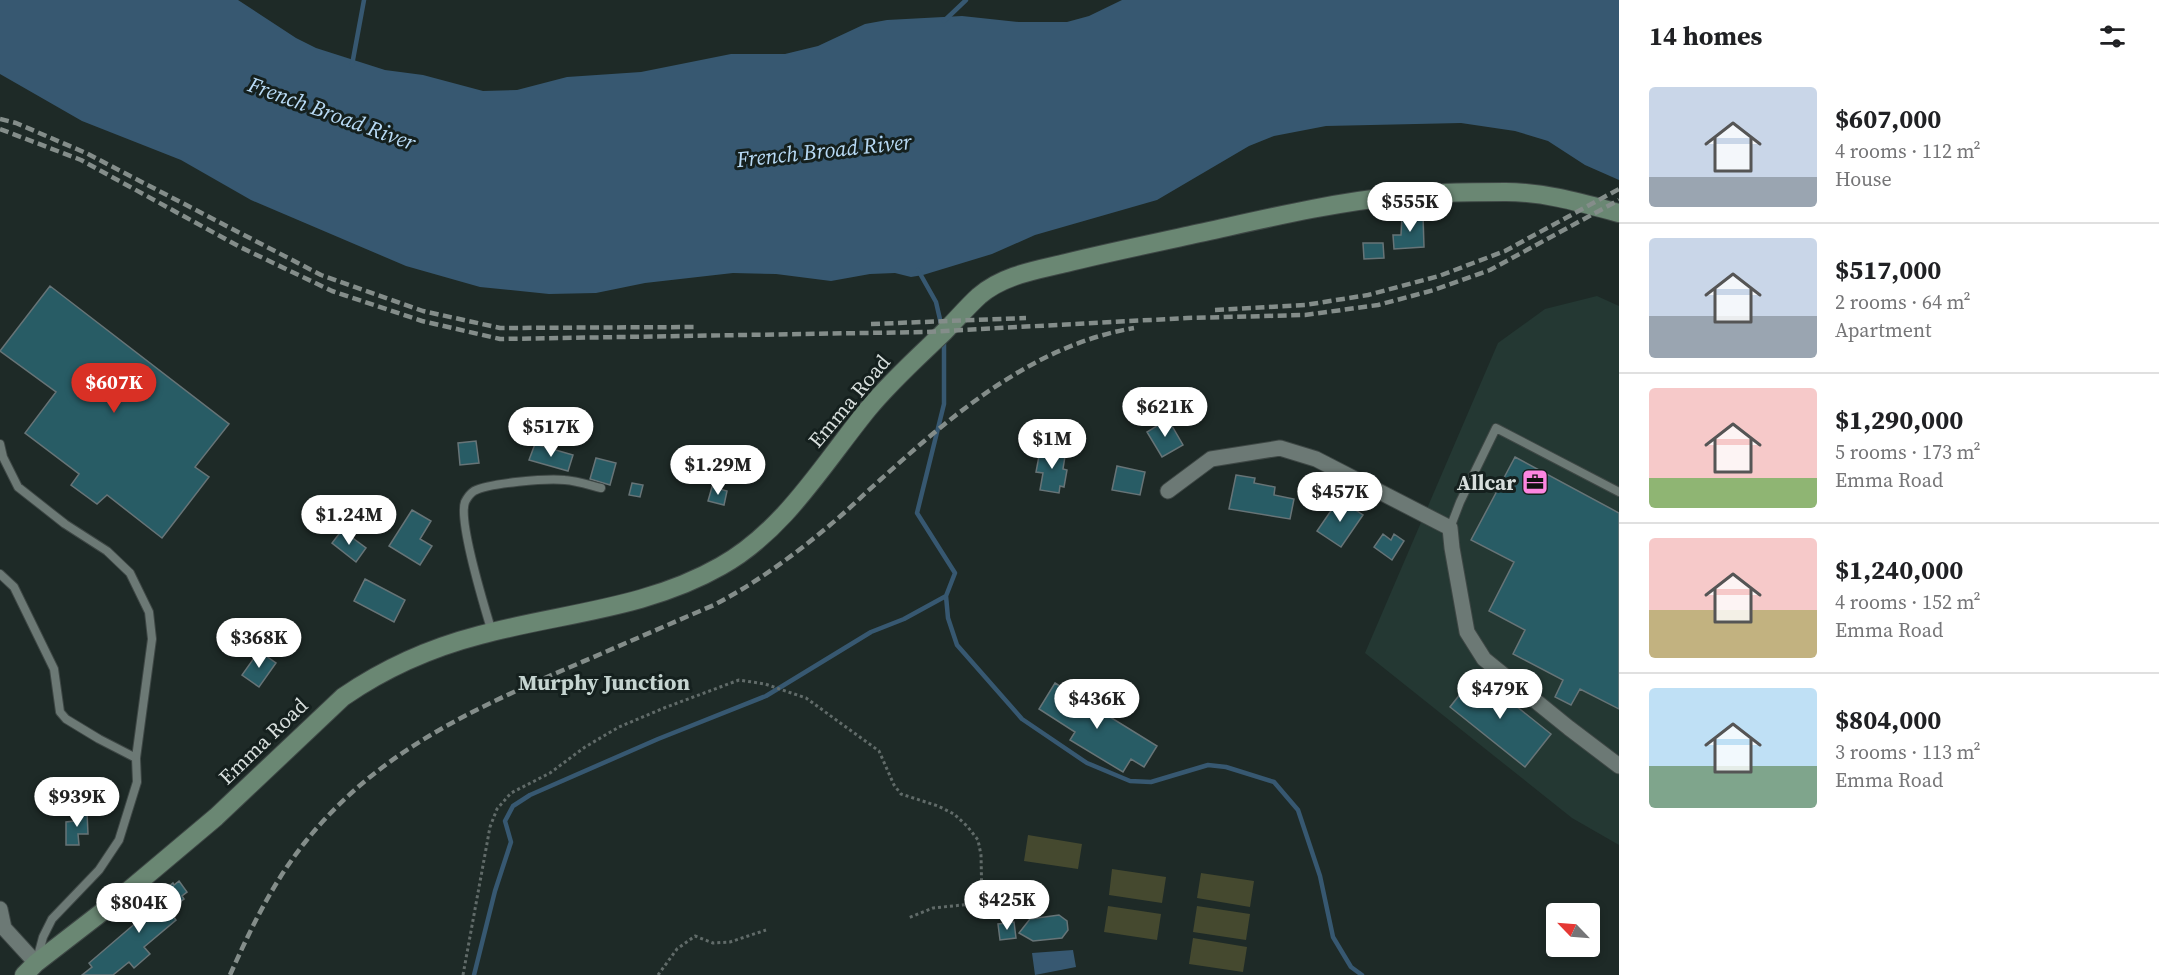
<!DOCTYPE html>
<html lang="en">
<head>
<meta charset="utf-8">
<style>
	:root { --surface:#fff; --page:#f6f6f6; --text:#202124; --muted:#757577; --line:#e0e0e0; --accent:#d93025 }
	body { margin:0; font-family:"Source Serif 4",serif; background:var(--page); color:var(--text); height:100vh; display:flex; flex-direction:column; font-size:22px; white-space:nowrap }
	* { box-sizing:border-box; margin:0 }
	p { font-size:20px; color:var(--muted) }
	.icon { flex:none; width:33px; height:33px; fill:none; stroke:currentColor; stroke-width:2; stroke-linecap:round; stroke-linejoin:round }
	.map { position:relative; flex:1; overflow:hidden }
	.side { display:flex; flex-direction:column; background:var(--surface); width:540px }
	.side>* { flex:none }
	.needle { width:39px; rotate:295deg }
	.tools { position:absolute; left:1546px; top:903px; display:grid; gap:12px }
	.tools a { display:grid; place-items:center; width:54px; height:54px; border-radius:6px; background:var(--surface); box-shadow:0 3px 9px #0003; font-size:30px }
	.price { position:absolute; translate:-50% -51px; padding:0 14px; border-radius:21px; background:#fff; color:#222; font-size:20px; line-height:39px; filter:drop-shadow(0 2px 3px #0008) }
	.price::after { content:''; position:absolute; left:50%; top:36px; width:18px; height:14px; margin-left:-9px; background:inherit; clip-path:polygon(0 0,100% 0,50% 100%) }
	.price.on { background:var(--accent); color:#fff }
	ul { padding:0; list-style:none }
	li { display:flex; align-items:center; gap:18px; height:150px; padding:0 30px }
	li+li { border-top:2px solid var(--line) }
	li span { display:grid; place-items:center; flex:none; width:168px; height:120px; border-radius:6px; color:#555 }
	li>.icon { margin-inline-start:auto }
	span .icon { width:72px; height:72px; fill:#fffc; stroke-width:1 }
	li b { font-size:26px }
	h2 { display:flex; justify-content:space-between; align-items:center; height:72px; padding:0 30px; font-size:26px }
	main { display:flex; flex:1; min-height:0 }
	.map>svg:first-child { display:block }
	.built { fill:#243833 }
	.green { fill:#45492f }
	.water { fill:#375871 }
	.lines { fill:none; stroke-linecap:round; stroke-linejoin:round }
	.stream { stroke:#375871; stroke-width:4.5 }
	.building { fill:#285c65; stroke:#677477; stroke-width:1.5 }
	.lane-casing { stroke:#3e4745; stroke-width:10 }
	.street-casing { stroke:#3e4745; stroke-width:17 }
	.secondary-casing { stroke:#3e4745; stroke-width:20 }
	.path { stroke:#616b69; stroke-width:3; stroke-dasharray:3 3; stroke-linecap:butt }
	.lane { stroke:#6c7975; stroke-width:8 }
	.street { stroke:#6c7975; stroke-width:15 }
	.secondary { stroke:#6a8773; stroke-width:18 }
	.rail { stroke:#848d8a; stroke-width:4.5; stroke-dasharray:9 4.5; stroke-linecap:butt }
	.labels { text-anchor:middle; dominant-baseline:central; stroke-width:6; stroke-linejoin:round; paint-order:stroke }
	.street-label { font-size:21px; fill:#d8dfdd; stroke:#15201e }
	.poi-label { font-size:21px; font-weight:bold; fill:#d8dfdd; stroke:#15201e; text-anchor:end }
	.water-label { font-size:22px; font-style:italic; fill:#b8daf5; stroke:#15201e }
	.neighbourhood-label { font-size:22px; font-weight:bold; fill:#c5d4d0; stroke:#15201e }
</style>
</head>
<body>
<main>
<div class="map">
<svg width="1619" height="975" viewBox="0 0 1619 975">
	<rect width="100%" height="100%" fill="#1e2a27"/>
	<!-- built -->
	<path class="built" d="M1597,296l22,10v539l-47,-27 -207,-165 133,-310 47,-34z"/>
	<!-- green -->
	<path class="green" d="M1028,835l54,9 -4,25 -54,-8z
		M1112,869l54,8 -4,26 -53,-8z
		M1201,873l53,8 -4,26 -53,-9z
		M1108,906l53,8 -4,26 -53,-8z
		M1197,906l53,8 -4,26 -53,-8z
		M1193,938l54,9 -4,25 -54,-8z"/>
	<!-- water -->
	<path class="water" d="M0,0h238l58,38 20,10 69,22 38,5 60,16 34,-1 50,-13 74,-5 90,-18h54l33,-8 47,-22 22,-4 75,-4 57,6h48l22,-6 33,-16h497v180l-34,-15 -37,-24 -33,-10 -54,-8 -135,3 -52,10 -25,10 -92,54 -122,35 -43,19 -69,21 -12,2 -16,-4 -25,1 -39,7 -55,-7 -43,-1 -88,10 -49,10 -47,1 -69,-7 -74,-21 -155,-66 -70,-40 -99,-39 -82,-47z
		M1073,950l3,17 -41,8 -3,-22z"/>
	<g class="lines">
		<!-- stream -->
		<path class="stream" d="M944,21l22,-21
			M352,65l12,-65
			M918,270l18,32 6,26
			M944,339v65l-27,109 38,60 -9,23 2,22 9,27 65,74 65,44 43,18 21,1 57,-17 18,2 48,15 24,28 22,66 13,61 18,30 11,8
			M474,975l21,-84 16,-49 -6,-21 8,-15 17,-11 128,-56 108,-43 105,-64 33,-13 42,-23"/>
	</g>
	<!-- building -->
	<path class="building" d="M1423,215l1,32 -30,2 -1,-14h8l1,-18z
		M1363,243h20l1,15 -20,1z
		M50,286l179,138 -34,43 14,10 -47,61 -55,-43 -10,9 -26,-19 8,-11 -54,-41 31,-41 -56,-41z
		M1168,419l15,26 -21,12 -15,-25z
		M476,441l3,22 -19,2 -2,-22z
		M535,444l38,11 -5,16 -39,-11z
		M1049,447l17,3 -3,19 4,1 -3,17 -4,-1 -1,7 -19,-3 3,-17 -7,-1 3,-16 5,1 1,-8 4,1z
		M1515,457l104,56v196l-39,-20 -9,16 -16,-8 8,-17 -50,-26 12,-24 -36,-19 25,-49 -43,-22z
		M596,458l20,5 -6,22 -20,-6z
		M1117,466l28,6 -5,23 -28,-5z
		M1236,475l19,3 -1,5 21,4 -1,8 20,4 -4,20 -61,-10z
		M632,483l11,2 -3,12 -11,-2z
		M712,487l15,4 -3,14 -16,-4z
		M1339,499l24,16 -22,32 -24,-16z
		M412,510l19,11 -11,18 12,7 -12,19 -31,-19z
		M342,530l24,18 -10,14 -24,-19z
		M1383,534l8,6 3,-6 10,7 -12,19 -18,-13z
		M365,579l40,21 -11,22 -40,-21z
		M259,651l17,12 -17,24 -17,-12z
		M1476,674l75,60 -26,33 -75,-60z
		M1055,683l102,63 -13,21 -13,-8 -8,13 -53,-32 5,-8 -36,-23z
		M74,812h13l1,22h-10l1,11h-13v-23l8,-1z
		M179,881l8,11 -5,4 2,3 -15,11 7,10 -32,27 6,7 -16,14 -5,-6 -16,13h-31l10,-8 -3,-4 56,-48 -5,-5 33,-27 1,2z
		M1059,915l8,6 1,9 -6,8 -29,3 -14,-8 11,-14z
		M1014,922l2,16 -16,2 -2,-16z"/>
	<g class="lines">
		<defs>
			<path id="lane" d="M0,444l3,13 15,30 47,37 42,27 23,22 19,39 3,27 -16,119 1,24 -18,58 -20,30 -47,49 -9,18 -5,19
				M1450,528l10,-26 36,-74 123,64
				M0,574l14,13 40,82 6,43 6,7 33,20 37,19
				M492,632c-7,-23 -34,-111 -27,-130 2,-4 6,-9 9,-11 15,-8 73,-13 91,-11 12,1 24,5 36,8"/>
			<path id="street" d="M1168,491l43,-32 69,-11 36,11 134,69 2,20 15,84 17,27 85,69 50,38
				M0,909l4,19 32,35"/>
			<path id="secondary" d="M24,975l12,-12 79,-61 101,-85 127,-120c42,-29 87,-49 137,-62 81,-22 166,-26 241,-69 63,-35 103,-103 147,-157 23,-28 50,-52 76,-77 12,-12 23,-25 35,-36 24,-21 58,-26 87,-33 40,-10 80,-18 120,-27 70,-15 141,-33 212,-40 35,-4 73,-4 108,-4 39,0 76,11 113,21"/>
		</defs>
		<!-- lane casing -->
		<use href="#lane" class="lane-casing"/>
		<!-- street casing -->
		<use href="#street" class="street-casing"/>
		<!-- secondary casing -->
		<use href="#secondary" class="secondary-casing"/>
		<!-- path -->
		<path class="path" d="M463,975l27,-148 7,-18 14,-16 39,-20 35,-26 34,-20 45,-19 75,-28 26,4 41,14 73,53 15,34 7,9 37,12 16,8 13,12 11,14 3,15 1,48 -49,5 -25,10
			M658,975l19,-26 18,-13 18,7 17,-1 36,-12"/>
		<!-- lane -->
		<use href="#lane" class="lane"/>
		<!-- street -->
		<use href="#street" class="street"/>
		<!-- secondary -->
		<use href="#secondary" class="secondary"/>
		<!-- rail -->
		<path class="rail" d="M0,119l16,4 70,30 235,122 102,36 77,17 197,-1
			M0,129l81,31 159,87 92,44 90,30 78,18 425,-7 262,-14 118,-3 73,-10 56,-15 56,-20 129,-70
			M1215,310l90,-5 63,-10 71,-19 66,-25 114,-62
			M871,324l155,-6
			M230,975c21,-47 43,-93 76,-134 70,-87 162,-130 262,-173 49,-21 97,-42 146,-63 42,-22 79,-49 116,-80 17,-14 33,-30 50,-45 73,-66 154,-135 254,-152"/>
	</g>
	<!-- icons -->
	<defs>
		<symbol id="office-square" viewBox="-11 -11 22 22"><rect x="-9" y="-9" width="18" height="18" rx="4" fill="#fd86e1" stroke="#15201e"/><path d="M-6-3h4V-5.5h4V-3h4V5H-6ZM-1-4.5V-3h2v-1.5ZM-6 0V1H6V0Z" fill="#111"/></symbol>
	</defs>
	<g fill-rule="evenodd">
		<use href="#office-square" x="1520" y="467" width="30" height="30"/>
	</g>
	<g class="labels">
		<!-- street labels -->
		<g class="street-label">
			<text transform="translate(849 401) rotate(-50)">Emma Road</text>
			<text transform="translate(263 741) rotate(-44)">Emma Road</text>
		</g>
		<!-- poi labels -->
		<g class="poi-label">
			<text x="1516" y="482">Allcar</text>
		</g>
		<!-- water labels -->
		<g class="water-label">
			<text transform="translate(332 113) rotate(20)">French Broad River</text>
			<text transform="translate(824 150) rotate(-6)">French Broad River</text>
		</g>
		<!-- neighbourhood labels -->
		<g class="neighbourhood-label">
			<text x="604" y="682">Murphy Junction</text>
		</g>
	</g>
</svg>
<div class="tools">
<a><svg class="needle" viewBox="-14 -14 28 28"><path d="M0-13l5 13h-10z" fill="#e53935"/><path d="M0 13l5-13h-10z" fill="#757577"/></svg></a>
</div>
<b class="price" style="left:1410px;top:233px">$555K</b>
<b class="price on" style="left:114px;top:414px">$607K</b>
<b class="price" style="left:1165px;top:438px">$621K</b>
<b class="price" style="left:551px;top:458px">$517K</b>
<b class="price" style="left:1052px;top:470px">$1M</b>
<b class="price" style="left:718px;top:496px">$1.29M</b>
<b class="price" style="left:1340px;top:523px">$457K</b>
<b class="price" style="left:349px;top:546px">$1.24M</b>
<b class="price" style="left:259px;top:669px">$368K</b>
<b class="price" style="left:1500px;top:720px">$479K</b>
<b class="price" style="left:1097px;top:730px">$436K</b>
<b class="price" style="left:77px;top:828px">$939K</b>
<b class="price" style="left:1007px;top:931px">$425K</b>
<b class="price" style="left:139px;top:934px">$804K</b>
</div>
<section class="side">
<h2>14 homes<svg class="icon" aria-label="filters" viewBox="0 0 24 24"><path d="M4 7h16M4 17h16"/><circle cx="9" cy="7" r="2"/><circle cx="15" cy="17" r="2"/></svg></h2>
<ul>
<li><span style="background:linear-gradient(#c9d6e8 75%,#9aa5b1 0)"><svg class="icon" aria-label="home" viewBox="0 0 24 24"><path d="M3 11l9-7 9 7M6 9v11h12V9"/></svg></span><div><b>$607,000</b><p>4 rooms · 112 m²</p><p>House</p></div></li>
<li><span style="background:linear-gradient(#c9d6e8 65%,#9aa5b1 0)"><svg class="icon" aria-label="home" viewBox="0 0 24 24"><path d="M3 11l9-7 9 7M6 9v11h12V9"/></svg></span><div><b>$517,000</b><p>2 rooms · 64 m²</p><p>Apartment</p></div></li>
<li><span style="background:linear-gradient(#f6c9c9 75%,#8fb573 0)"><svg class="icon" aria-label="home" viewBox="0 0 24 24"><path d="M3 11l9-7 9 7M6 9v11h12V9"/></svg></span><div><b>$1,290,000</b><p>5 rooms · 173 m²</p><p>Emma Road</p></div></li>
<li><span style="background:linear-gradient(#f6c9c9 60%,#c2b280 0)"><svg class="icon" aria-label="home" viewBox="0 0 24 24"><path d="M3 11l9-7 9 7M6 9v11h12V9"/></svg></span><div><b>$1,240,000</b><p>4 rooms · 152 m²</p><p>Emma Road</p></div></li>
<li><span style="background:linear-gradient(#bfe0f5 65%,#7fa58c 0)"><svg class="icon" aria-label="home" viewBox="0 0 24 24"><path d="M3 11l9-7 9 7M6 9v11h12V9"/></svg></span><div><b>$804,000</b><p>3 rooms · 113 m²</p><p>Emma Road</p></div></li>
</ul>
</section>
</main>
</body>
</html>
